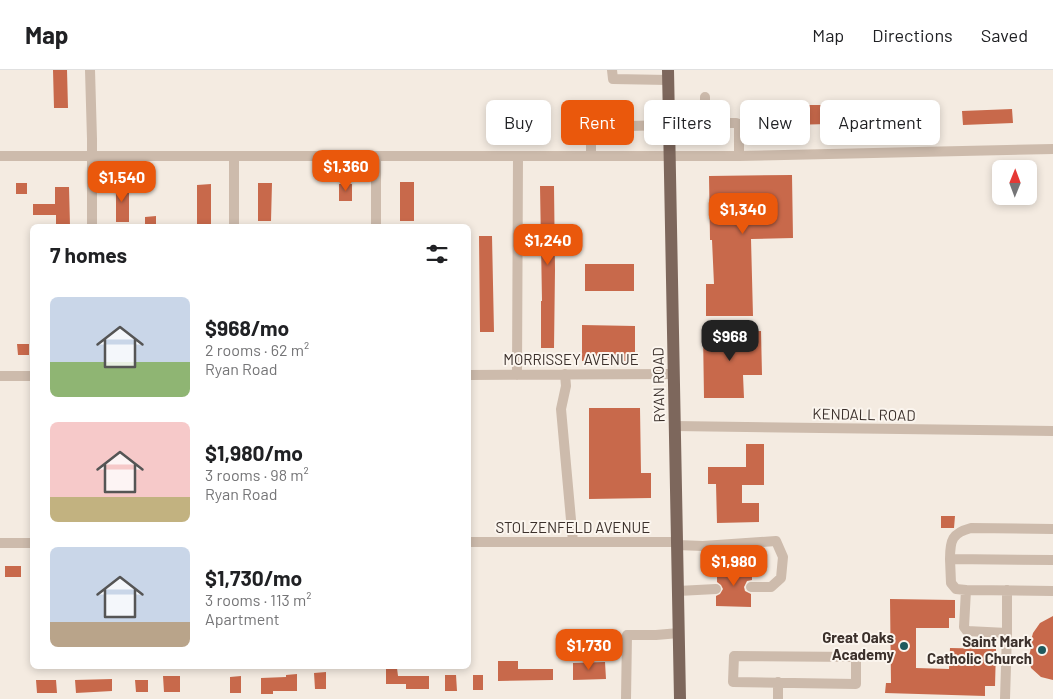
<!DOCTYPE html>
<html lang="en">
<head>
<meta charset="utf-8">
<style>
	:root { --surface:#fff; --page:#f6f6f6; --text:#202124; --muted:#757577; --line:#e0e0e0; --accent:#ea580c }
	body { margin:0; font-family:Barlow,sans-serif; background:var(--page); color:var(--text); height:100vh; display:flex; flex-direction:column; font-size:19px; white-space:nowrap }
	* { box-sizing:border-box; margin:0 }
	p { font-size:16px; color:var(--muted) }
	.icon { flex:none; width:28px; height:28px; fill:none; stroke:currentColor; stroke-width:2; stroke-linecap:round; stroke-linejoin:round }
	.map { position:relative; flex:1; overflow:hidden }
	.panel { position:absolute; left:30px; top:154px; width:441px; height:445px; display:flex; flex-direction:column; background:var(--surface); border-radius:8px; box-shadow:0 2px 8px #0003 }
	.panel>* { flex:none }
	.banner { position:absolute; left:486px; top:30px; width:475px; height:45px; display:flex; gap:10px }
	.needle { width:32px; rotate:1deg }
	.tools { position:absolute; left:992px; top:90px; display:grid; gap:10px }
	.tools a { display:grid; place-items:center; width:45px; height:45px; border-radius:8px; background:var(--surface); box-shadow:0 2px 8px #0003; font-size:25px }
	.price { position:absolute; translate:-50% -42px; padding:0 11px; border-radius:10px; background:var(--accent); color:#fff; font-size:16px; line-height:32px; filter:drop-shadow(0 1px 2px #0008) }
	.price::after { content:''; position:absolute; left:50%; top:30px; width:15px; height:11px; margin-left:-8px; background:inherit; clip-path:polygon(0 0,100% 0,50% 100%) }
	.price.active { background:#222; color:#fff }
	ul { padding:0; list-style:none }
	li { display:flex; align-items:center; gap:15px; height:125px; padding:0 20px }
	li span { display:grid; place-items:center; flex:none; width:140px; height:100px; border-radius:8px; color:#555 }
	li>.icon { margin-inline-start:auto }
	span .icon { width:60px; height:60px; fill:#fffc; stroke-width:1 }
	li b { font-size:21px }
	h2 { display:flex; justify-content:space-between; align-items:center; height:60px; padding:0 20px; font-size:21px }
	.tag { padding:0 18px; border-radius:8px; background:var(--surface); box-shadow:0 2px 8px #0003; font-size:18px; line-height:45px }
	.tag.active { background:var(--accent); color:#fff }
	header { display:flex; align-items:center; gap:30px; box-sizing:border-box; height:70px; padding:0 25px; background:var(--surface); border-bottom:1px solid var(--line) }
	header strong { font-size:24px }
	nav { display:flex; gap:28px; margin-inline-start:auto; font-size:18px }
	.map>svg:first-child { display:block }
	.building { fill:#c8694b }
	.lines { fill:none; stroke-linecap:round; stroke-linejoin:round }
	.minor { stroke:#cdbbac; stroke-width:10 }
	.major { stroke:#7d675c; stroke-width:12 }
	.poi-dot { fill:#1f5a5e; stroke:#fbf5ee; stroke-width:2 }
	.labels { text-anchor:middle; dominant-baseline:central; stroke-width:4; stroke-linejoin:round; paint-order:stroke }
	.street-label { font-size:15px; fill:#3b302b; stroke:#fbf5ee }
	.poi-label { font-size:15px; font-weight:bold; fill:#3b302b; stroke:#fbf5ee; text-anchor:end }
</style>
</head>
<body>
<header>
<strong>Map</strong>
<nav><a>Map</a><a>Directions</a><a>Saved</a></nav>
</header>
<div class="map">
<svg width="1053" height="629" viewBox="0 0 1053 629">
	<rect width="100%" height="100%" fill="#f4ebe1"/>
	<!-- building -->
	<path class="building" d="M53,0h14l1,38h-14z
		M927,34v21l-58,-2v-18z
		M799,35h28l1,19 -80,2v-18z
		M1012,39l1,14 -50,2 -1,-14z
		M792,105l1,63 -42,1 2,77h-47v-32h8l-2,-44h-2l-1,-64z
		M400,112h14v39h-14z
		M16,113h11v11h-11z
		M116,113h13v39h-13z
		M258,113h14l-1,38h-13z
		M211,114v42h-14v-41z
		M339,114h13v17h-13z
		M540,116h14l1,84 -1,78h-13v-47h1z
		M55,117h14l1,39h-14v-11h-23v-11h22z
		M156,146v10h-11v-9z
		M479,166h13l2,96h-14z
		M585,194h49v27h-49z
		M582,255l53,1v35h-53z
		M761,261l1,44h-19l1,23h-40l-1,-66z
		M17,274h12v11h-11z
		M589,338h51l1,65h10v25l-62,1z
		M746,374h18v41h-22v18h17v19l-42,1 -1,-39h-8v-17h38z
		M941,446h14l-1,12h-13z
		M5,496h16v11h-16z
		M717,497h35v13l-5,1 -3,6 1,4 6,3v13l-35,-1v-10l4,-2 3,-5 -2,-4 -4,-3z
		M890,529l65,1v18h-6v10h-33v40l33,1 1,-21 46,1 -1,37h-10v10l-100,-3 1,-10h5z
		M1053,546v64l-12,-3 -10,-9 -2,-12 3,-12h-2l3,-11 7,-10z
		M498,591h20v8h35v11l-55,1z
		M605,592l1,17 -33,1v-17z
		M386,598h11l1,8h31v13h-23v-5h-20z
		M326,602v17h-11l-1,-16z
		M297,604v17h-24v3h-12v-16l25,-1v-2z
		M445,605h11l1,16h-12z
		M473,605h10v15h-10z
		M163,606h17v16h-16z
		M241,606v17h-11v-16z
		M112,609v12l-36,2 -1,-13z
		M36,610h20l1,13h-20z
		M135,610h13v12h-12z"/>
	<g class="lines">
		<!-- minor -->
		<path class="minor" d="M90,0l2,69v87
			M612,0l1,9 55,1
			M705,27v21l4,5h27l3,1v32
			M669,49l36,-1
			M0,86h739l314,-7
			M234,86v70
			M591,86v-29l78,-2
			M376,156v-70
			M565,304l1,12 -5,23 12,133
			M469,305l205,-1
			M517,305l1,-219
			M0,306h32
			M674,356l379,5
			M1053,459l-82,-1c-19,5 -21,12 -21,31l103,1
			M469,472h208
			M0,473h32
			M677,475l26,1 73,-5 7,16 -2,21 -10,9h-20
			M950,489l1,24 5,6 10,1
			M678,521l38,-2
			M1007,563v-43
			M734,586l122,1v27l-123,-2z
			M626,629l1,-64h29l23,-2
			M778,629v-17
			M1005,629l2,-66 -40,-2 -3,-4 2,-37 87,1"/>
		<!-- major -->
		<path class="major" d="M668,0l12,629"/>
	</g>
	<!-- markers -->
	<g class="poi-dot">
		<circle cx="904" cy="576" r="5"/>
		<circle cx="1042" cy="580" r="5"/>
	</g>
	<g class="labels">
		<!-- street labels -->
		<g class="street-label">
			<text x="571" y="289">MORRISSEY AVENUE</text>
			<text transform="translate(658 315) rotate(-91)">RYAN ROAD</text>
			<text transform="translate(864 344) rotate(1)">KENDALL ROAD</text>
			<text x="573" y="457">STOLZENFELD AVENUE</text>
		</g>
		<!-- poi labels -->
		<g class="poi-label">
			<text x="894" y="567">Great Oaks<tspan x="894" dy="17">Academy</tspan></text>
			<text x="1032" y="571">Saint Mark<tspan x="1032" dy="17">Catholic Church</tspan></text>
		</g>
	</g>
</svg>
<div class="tools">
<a><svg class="needle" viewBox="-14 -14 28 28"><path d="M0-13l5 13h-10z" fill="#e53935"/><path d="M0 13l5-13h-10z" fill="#757577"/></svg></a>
</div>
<b class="price" style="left:346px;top:122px">$1,360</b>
<b class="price" style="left:122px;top:133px">$1,540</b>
<b class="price" style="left:743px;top:165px">$1,340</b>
<b class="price" style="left:548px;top:196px">$1,240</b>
<b class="price active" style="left:730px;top:292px">$968</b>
<b class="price" style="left:734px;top:517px">$1,980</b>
<b class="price" style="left:589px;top:601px">$1,730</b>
<div class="banner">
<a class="tag">Buy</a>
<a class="tag active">Rent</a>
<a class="tag">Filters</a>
<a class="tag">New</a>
<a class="tag">Apartment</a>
</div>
<section class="panel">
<h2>7 homes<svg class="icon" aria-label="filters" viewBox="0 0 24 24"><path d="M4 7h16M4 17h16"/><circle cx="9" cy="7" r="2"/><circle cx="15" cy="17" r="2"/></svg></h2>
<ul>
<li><span style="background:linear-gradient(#c9d6e8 65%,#8fb573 0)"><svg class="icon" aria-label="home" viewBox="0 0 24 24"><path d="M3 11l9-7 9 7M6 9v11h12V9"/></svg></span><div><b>$968/mo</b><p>2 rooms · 62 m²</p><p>Ryan Road</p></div></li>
<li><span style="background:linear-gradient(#f6c9c9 75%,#c2b280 0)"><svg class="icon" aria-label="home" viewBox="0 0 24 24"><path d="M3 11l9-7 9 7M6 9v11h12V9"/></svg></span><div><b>$1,980/mo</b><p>3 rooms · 98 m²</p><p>Ryan Road</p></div></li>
<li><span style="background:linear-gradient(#c9d6e8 75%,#b9a48a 0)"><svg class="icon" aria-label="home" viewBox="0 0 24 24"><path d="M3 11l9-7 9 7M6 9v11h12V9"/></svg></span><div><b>$1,730/mo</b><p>3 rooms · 113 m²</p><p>Apartment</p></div></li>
</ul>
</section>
</div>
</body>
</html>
